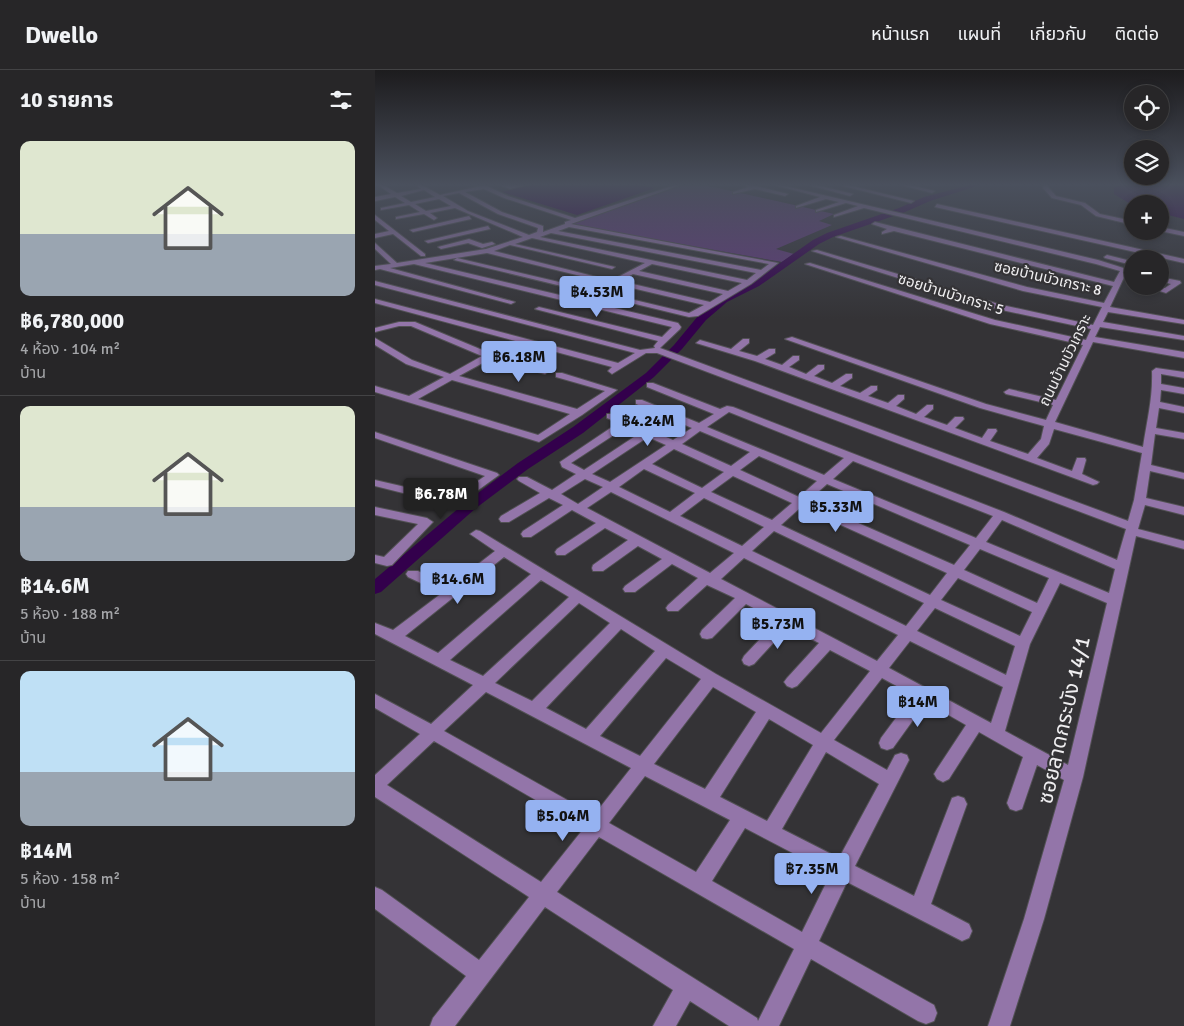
<!DOCTYPE html>
<html lang="th">
<head>
<meta charset="utf-8">
<style>
	:root { --surface:#272628; --page:#2f2e30; --text:#f1f3f6; --muted:#a4a5a8; --line:#434345; --accent:#95b2f1 }
	body { margin:0; font-family:Signika,"Noto Sans Thai",sans-serif; background:var(--page); color:var(--text); height:100vh; display:flex; flex-direction:column; font-size:19px; white-space:nowrap }
	* { box-sizing:border-box; margin:0 }
	p { font-size:16px; color:var(--muted) }
	.icon { flex:none; width:28px; height:28px; fill:none; stroke:currentColor; stroke-width:2; stroke-linecap:round; stroke-linejoin:round }
	.map { position:relative; flex:1; overflow:hidden }
	.drawer { display:flex; flex-direction:column; background:var(--surface); width:375px }
	.drawer>* { flex:none }
	.tools { position:absolute; left:749px; top:15px; display:grid; gap:10px }
	.tools a { display:grid; place-items:center; width:45px; height:45px; border-radius:50%; background:var(--surface); box-shadow:0 2px 8px #0003,0 0 0 1px var(--line); font-size:25px }
	.price { position:absolute; translate:-50% -42px; padding:0 11px; border-radius:5px; background:var(--accent); color:#111; font-size:16px; line-height:32px; filter:drop-shadow(0 1px 2px #0008) }
	.price::after { content:''; position:absolute; left:50%; top:30px; width:15px; height:11px; margin-left:-8px; background:inherit; clip-path:polygon(0 0,100% 0,50% 100%) }
	.price.selected { background:#222; color:#fff }
	ul { padding:0; list-style:none }
	li { display:grid; align-content:center; gap:10px; height:265px; padding:0 20px }
	li+li { border-top:1px solid var(--line) }
	li span { display:grid; place-items:center; height:155px; border-radius:10px; color:#555 }
	li>.icon { margin-inline-start:auto }
	span .icon { width:90px; height:90px; fill:#fffc; stroke-width:1 }
	li b { font-size:21px }
	h2 { display:flex; justify-content:space-between; align-items:center; height:60px; padding:0 20px; font-size:21px }
	header { display:flex; align-items:center; gap:30px; box-sizing:border-box; height:70px; padding:0 25px; background:var(--surface); border-bottom:1px solid var(--line) }
	header strong { font-size:24px }
	nav { display:flex; gap:28px; margin-inline-start:auto; font-size:18px }
	main { display:flex; flex:1; min-height:0 }
	.map>svg:first-child { display:block }
	.green { fill:#613a7b }
	.water { fill:#33004c }
	.lines { fill:none; stroke-linecap:round; stroke-linejoin:round }
	.river { fill:#33004c; fill-rule:evenodd }
	.minor-casing { stroke:#525154; stroke-width:2 }
	.minor { fill:#9375a9; fill-rule:evenodd }
	.labels { text-anchor:middle; dominant-baseline:central; stroke-width:4.5; stroke-linejoin:round; paint-order:stroke }
	.far-street-label { font-size:15px; fill:#efeef0; stroke:#343336 }
	.near-street-label { font-size:21px; fill:#efeef0; stroke:#343336 }
</style>
</head>
<body>
<header>
<strong>Dwello</strong>
<nav><a>หน้าแรก</a><a>แผนที่</a><a>เกี่ยวกับ</a><a>ติดต่อ</a></nav>
</header>
<main>
<section class="drawer">
<h2>10 รายการ<svg class="icon" aria-label="filters" viewBox="0 0 24 24"><path d="M4 7h16M4 17h16"/><circle cx="9" cy="7" r="2"/><circle cx="15" cy="17" r="2"/></svg></h2>
<ul>
<li><span style="background:linear-gradient(#dfe7d0 60%,#9aa5b1 0)"><svg class="icon" aria-label="home" viewBox="0 0 24 24"><path d="M3 11l9-7 9 7M6 9v11h12V9"/></svg></span><div><b>฿6,780,000</b><p>4 ห้อง · 104 m²</p><p>บ้าน</p></div></li>
<li><span style="background:linear-gradient(#dfe7d0 65%,#9aa5b1 0)"><svg class="icon" aria-label="home" viewBox="0 0 24 24"><path d="M3 11l9-7 9 7M6 9v11h12V9"/></svg></span><div><b>฿14.6M</b><p>5 ห้อง · 188 m²</p><p>บ้าน</p></div></li>
<li><span style="background:linear-gradient(#bfe0f5 65%,#9aa5b1 0)"><svg class="icon" aria-label="home" viewBox="0 0 24 24"><path d="M3 11l9-7 9 7M6 9v11h12V9"/></svg></span><div><b>฿14M</b><p>5 ห้อง · 158 m²</p><p>บ้าน</p></div></li>
</ul>
</section>
<div class="map">
<svg width="809" height="956" viewBox="0 0 809 956">
	<rect width="100%" height="100%" fill="#343336"/>
	<!-- green -->
	<path class="green" d="M306,115h20l17,3 116,26 -15,7 13,4 -56,24 18,5 -12,8 -219,-39z"/>
	<!-- water -->
	<path class="water" d="M154,115h111l15,3 -78,27 -75,-23z
		M745,115h64v34l-24,-6v-9l-28,1 -18,-11v-6z"/>
	<g class="lines">
		<!-- river -->
		<path class="river" d="M595,115h10l-50,16 -25,11 -72,25 -14,7 -60,42 -32,16 -21,18 -24,29 -28,28 -71,56 -55,36 -52,39 -95,84 -6,2v-15l91,-77 52,-39 55,-36 73,-54 28,-28 24,-29 23,-18 32,-16 60,-42 14,-7 72,-25 25,-11z"/>
		<defs>
			<path id="minor" d="M3,115h5l14,8 24,-4 -5,-4h6l18,10 45,-10 23,11 67,22 100,-33h6l-110,39 207,39 -27,21 -53,32 -9,1 -235,-57 3,-2 136,32 52,-27 -113,-25 -17,6 100,23 -3,2 -102,-24 -16,6 103,26 -4,2 -106,-26 -62,10 253,60 3,4 -1,2 -20,19 468,173 6,-21 8,-47 -88,-24 -5,15 -12,14 35,13 5,-13h8l1,2 -4,14 17,8 -2,2 -4,1 -338,-124 -59,-18 4,-3 31,9 12,-10h6v4l-10,8 18,5 12,-7h6v4l-10,6 17,6 11,-9h6v4l-10,7 17,7 12,-9h6v4l-10,7 18,7 14,-9h6v4l-12,8 20,7 11,-7h6v4l-9,6 20,7 10,-8h6v4l-8,7 20,8 11,-9h6v4l-9,8 23,8 8,-8h8l1,2 -9,9 27,10 6,-9h8l1,2 -7,10 38,13 13,-15 3,-13 -64,-18 -195,-69 7,-2 194,67 60,16 7,-15 -47,-11 -2,-2 5,-3 47,11 27,-55 -93,-21 -185,-60 5,-1 185,57 91,20 5,-11 -94,-20 -185,-58 5,-1 185,55 91,20 9,-18 -79,-16 -187,-54 5,-1 186,51 77,16 9,-17 -219,-55 -12,3v-2l5,-3 -15,-5 3,-2 239,60 6,-11 -24,-7 -232,-56 -30,9v-2l24,-9 -12,-3 -30,9v-2l23,-8 -13,-3 -30,9v-2l24,-9 -46,-12h7l317,75 35,11v4l-7,-2 -16,34 74,13v4l-76,-12 -5,10 81,14v4l-84,-13 -5,10 89,15v6l-91,-16 -38,80 88,25c4,-27 10,-49 9,-76l4,-3 28,4v6l-23,-4v10l23,4v6l-23,-4 -1,12 24,5v6l-25,-5 -3,20 28,5v6l-29,-5 -4,31 33,8v6l-34,-8 -4,27 38,9v8l-39,-10 -7,24 46,12v8l-48,-13 -53,241 -39,142 -34,107h-22l36,-107 40,-139 -27,-15 -15,44 -6,2 -6,-2 -3,-6 16,-46 -44,-25 -30,47 -6,3 -6,-3 -3,-5 3,-5 29,-44 -40,-23 -33,46 -6,2 -6,-2 -2,-5 2,-5 32,-43 -31,-17 -48,62 53,30 8,-15 6,-2 6,2 2,5 -54,106 59,30 38,-98 6,-2 6,2 3,6 -36,100 38,20 3,7 -3,7 -7,3 -115,-59 -28,59 115,64 3,8 -3,8 -8,3 -8,-3 -107,-62 -32,67h-50l-39,-25 -14,25h-23l20,-36 -128,-83 -90,119h-25l3,-8 33,-42 -91,-67v-22l7,3 97,70 50,-63 -154,-100v-22l45,-41 -45,-26v-14l56,30 42,-39 -98,-51v-11l18,7 49,-37 -34,-16 -2,-3 2,-3h10l32,15 45,-35 -25,-17 6,-4 4,1 236,143 105,59 49,-62 -40,-21 -33,36 -5,2 -5,-2 -3,-4 3,-4 32,-35 -31,-16 -34,37 -5,2 -5,-2 -2,-4 2,-4 33,-35 -31,-17 -34,34 -5,1 -5,-1 -2,-4 2,-4 33,-32 -28,-13 -29,26h-10l-2,-3 2,-3 30,-27 -26,-14 -37,28h-10l-2,-3 2,-3 37,-27 -24,-13 -35,25h-10l-1,-3 1,-3 35,-25 -23,-12 -40,27h-8l-2,-3 2,-3 39,-26 -24,-13 -41,27h-8l-2,-3 2,-3 40,-26 -14,-7 -40,24h-8l-2,-3 2,-3 39,-23 -21,-12 -2,-2 2,-2h8l25,13 24,-16 -14,-7 -2,-5 58,-39 -11,-5v-4h6l60,26 19,-12 -56,-24v-4h6l57,23 15,-9 -67,-27v-4h6l67,26 7,-3 6,1 271,105 113,48 9,-31 -469,-176h-11l-34,21 -4,-3 4,-4 -237,-64v-4l243,64 17,-10 -260,-68v-4l265,69 15,-2 -1,-2 4,-5 -123,-32 4,-2 123,30 10,-10 -258,-63 -24,4 125,34 -4,2 -131,-35 -5,1v-4l16,-2 -16,-15v-6l22,20 89,-14 37,-12 -68,-29 -25,5 7,5 -3,2 -10,-6 -28,5v-2l24,-5 -11,-7 -28,5v-2l24,-5 -10,-6 -20,4v-4l16,-3zM109,119l20,9 67,22 -6,2v2l-22,8v-6l-41,-14 -37,-20zM49,120l11,7 -24,5 -10,-6zM84,123l39,21 40,14 -1,4 -8,3 -61,-24 -25,-15zM64,129l12,7 -25,5 -11,-7zM194,157l200,37 -8,6 -203,-39zM176,163l205,40 -9,7 -207,-43zM277,194l90,19 -14,8 -89,-20zM258,204l90,20 -13,8 -90,-21zM240,214l89,21 -15,8 -88,-21zM354,342l115,46 -20,17 -117,-48zM251,357l14,6 -56,37 -13,-7zM325,361l50,21 -19,14 -49,-22zM273,367l18,8 -56,37 -18,-8zM299,379l50,23 -22,16 -50,-24zM384,386l58,25 -18,16 -59,-27zM478,391l140,55 -17,22 -143,-59zM269,399l51,24 -25,19 -51,-25zM358,406l59,27 -20,17 -61,-28zM210,409l18,8 -25,17 -17,-10zM452,414l143,61 -16,20 -146,-64zM236,422l123,61 -24,20 -123,-65zM329,428l60,29 -22,19 -62,-30zM426,437l146,66 -17,22 -149,-70zM627,450l113,49 -6,24 -123,-51zM399,461l150,72 -18,23 -154,-75zM605,479l69,29 -12,25 -73,-33zM129,487l27,17 -93,79 -33,-17zM369,488l154,77 -21,26 -156,-82zM583,508l74,34 -12,24 -79,-36zM166,510l28,17 -86,79 -33,-16zM685,513l47,20 -39,162 -63,-34 25,-87zM204,533l31,20 -78,78 -37,-18zM560,538l80,38 -9,29 -89,-44zM246,559l34,22 -69,78 -40,-21zM535,571l93,46 -12,36 -102,-55zM291,588l35,21 -61,77 -40,-20zM338,617l43,25 -51,77 -51,-25zM111,622l145,76 -37,47 -150,-84zM394,649l44,26 -46,76 -47,-24zM59,671l150,87 -43,54 -154,-97zM451,682l53,32 -40,74 -57,-29zM270,706l85,44 -34,52 -87,-49zM370,758l86,45 -29,59 -90,-51zM224,767l195,112 -36,72 -1,-3 -200,-126z
				M125,115h26l-16,4z
				M369,115h8l36,9 -3,2 -30,-7 -22,5v-2l15,-5z
				M433,115h9l36,9 -3,2z
				M464,115h9l66,16 -3,2z
				M526,115h9l25,6 -3,2z
				M668,115h5l1,3 7,8 29,7 15,11 33,7v4l-37,-9 -15,-11 -29,-7 -9,-10z
				M562,134l247,55v4l-249,-56z
				M0,145l50,39v2h-4l-28,-22 -18,4v-4l14,-3 -14,-11z
				M94,146l2,3 -58,13 -3,-2z
				M113,156l2,3 -62,14 -3,-2z
				M785,157l24,5v4l-24,-5z
				M94,169l14,5 9,-2 3,2 -13,4 -14,-5 -27,6 -3,-2z
				M732,185l20,5 6,-3 3,2h-3v3l-5,2 -23,-6 -1,-1z
				M785,207l20,4 1,2 -15,10 -22,-7 21,2 6,-4 -11,-3z
				M24,252h16l77,32 57,17 -4,3 -55,-15 -31,17 118,33 28,-18 -49,-14v-4h6l55,17 -35,25 -43,27 -164,-50v-6l34,10 35,-19 -38,-13 -31,-19v-7l37,22 38,14 32,-18 -71,-30h-12l-24,6v-4zM77,310l118,34 -32,21 -120,-36z
				M0,362l122,41 2,2 -40,29 -4,2 -80,-20v-6l78,18 32,-22 -110,-38z
				M0,437l52,11 6,4 -41,43 -5,1 -12,-3v-8l9,2 34,-33 -43,-9z"/>
		</defs>
		<!-- minor casing -->
		<use href="#minor" class="minor-casing"/>
		<!-- minor -->
		<use href="#minor" class="minor"/>
	</g>
	<!-- sky -->
	<linearGradient id="sky" x2="0" y2="1"><stop stop-color="#1d1c1e"/><stop offset="0.46" stop-color="#4a505d"/><stop offset="1" stop-color="#4a505d" stop-opacity="0"/></linearGradient>
	<rect width="809" height="249" fill="url(#sky)"/>
	<g class="labels">
		<!-- far-street labels -->
		<g class="far-street-label">
			<text transform="translate(673 208) rotate(13)">ซอยบ้านบัวเกราะ 8</text>
			<text transform="translate(576 224) rotate(17)">ซอยบ้านบัวเกราะ 5</text>
			<text transform="translate(690 290) rotate(-64)">ถนนบ้านบัวเกราะ</text>
		</g>
		<!-- near-street labels -->
		<g class="near-street-label">
			<text transform="translate(689 650) rotate(-77)">ซอยลาดกระบัง 14/1</text>
		</g>
	</g>
</svg>
<div class="tools">
<a><svg class="icon" aria-label="locate" viewBox="0 0 24 24"><circle cx="12" cy="12" r="6"/><path d="M12 2v4M12 18v4M2 12h4M18 12h4"/></svg></a>
<a><svg class="icon" aria-label="layers" viewBox="0 0 24 24"><path d="M12 4l9 5-9 5-9-5zM3 14l9 5 9-5"/></svg></a>
<a>+</a>
<a>−</a>
</div>
<b class="price" style="left:222px;top:248px">฿4.53M</b>
<b class="price" style="left:144px;top:313px">฿6.18M</b>
<b class="price" style="left:273px;top:377px">฿4.24M</b>
<b class="price selected" style="left:66px;top:450px">฿6.78M</b>
<b class="price" style="left:461px;top:463px">฿5.33M</b>
<b class="price" style="left:83px;top:535px">฿14.6M</b>
<b class="price" style="left:403px;top:580px">฿5.73M</b>
<b class="price" style="left:543px;top:658px">฿14M</b>
<b class="price" style="left:188px;top:772px">฿5.04M</b>
<b class="price" style="left:437px;top:825px">฿7.35M</b>
</div>
</main>
</body>
</html>
